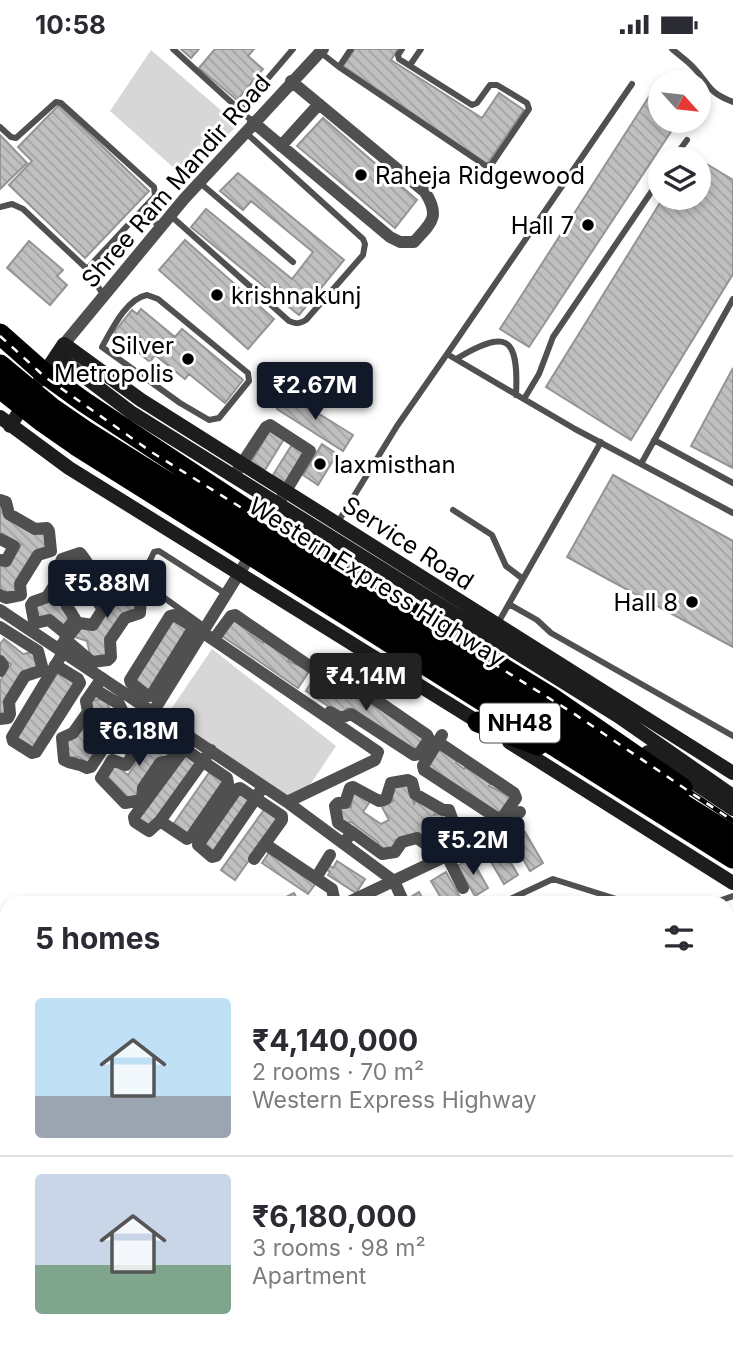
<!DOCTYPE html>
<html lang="en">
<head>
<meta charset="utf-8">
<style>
	:root { --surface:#fff; --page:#f7f7f7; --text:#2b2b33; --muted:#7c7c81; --line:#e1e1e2; --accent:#111827 }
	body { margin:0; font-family:Inter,sans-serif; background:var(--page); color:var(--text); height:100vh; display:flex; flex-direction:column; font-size:26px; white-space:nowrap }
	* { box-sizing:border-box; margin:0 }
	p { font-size:23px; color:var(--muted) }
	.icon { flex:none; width:38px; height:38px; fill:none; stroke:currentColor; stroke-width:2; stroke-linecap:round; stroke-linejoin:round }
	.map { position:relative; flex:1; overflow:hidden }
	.drawer { position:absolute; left:0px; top:847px; width:733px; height:450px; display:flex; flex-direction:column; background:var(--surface); border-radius:21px 21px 0 0; box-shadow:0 4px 10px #0003 }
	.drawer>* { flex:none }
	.needle { width:46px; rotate:117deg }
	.tools { position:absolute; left:648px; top:21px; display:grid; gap:14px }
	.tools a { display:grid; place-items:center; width:63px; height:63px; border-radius:50%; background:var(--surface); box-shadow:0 4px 10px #0003; font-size:35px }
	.price { position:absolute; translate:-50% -60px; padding:0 16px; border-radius:7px; background:var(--accent); color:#fff; font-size:23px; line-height:46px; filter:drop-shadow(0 2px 4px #0008) }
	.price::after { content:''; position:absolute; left:50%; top:42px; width:21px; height:16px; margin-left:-10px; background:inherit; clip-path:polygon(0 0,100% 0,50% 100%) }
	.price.on { background:#222; color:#fff }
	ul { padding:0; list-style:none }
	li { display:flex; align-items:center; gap:21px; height:175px; padding:0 35px }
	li+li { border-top:2px solid var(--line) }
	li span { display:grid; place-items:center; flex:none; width:196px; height:140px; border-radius:7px; color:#555 }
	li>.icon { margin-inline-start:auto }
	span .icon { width:84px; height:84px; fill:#fffc; stroke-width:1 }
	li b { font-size:30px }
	h2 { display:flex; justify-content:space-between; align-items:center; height:84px; padding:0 35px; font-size:30px }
	.status { display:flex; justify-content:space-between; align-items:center; height:49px; padding:0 35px; background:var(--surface); direction:ltr }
	.status svg { height:19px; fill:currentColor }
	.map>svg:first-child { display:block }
	.green { fill:#d7d7d7 }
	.forest { fill:url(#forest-firs) }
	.building { fill:url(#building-back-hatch); stroke:#949494; stroke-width:2 }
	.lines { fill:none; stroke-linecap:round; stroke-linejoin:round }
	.lane { stroke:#505050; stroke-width:6 }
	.street { stroke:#505050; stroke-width:12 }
	.secondary { stroke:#1d1d1d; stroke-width:14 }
	.highway { stroke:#000; stroke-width:21 }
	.rail-casing { stroke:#000; stroke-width:5 }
	.rail { stroke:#fff; stroke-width:2.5; stroke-dasharray:8; stroke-linecap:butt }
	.poi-dot { fill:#000; stroke:#fff; stroke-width:2.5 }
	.labels { text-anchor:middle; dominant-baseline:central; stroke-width:6; stroke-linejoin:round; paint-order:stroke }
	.shield { fill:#fff; stroke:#4c4c4c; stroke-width:2 }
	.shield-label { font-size:23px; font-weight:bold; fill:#000 }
	.poi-label { font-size:24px; fill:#000; stroke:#fff; text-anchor:start }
	.street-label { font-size:24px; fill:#000; stroke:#fff }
</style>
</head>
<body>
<div class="status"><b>10:58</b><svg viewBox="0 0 49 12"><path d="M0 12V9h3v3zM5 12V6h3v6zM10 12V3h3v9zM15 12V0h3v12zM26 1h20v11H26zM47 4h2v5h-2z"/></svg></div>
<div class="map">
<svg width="733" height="1296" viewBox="0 0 733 1296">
	<defs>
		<pattern id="forest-firs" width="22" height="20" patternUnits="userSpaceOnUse" patternTransform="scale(1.75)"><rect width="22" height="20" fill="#d7d7d7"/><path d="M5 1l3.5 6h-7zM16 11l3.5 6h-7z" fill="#b7b7b7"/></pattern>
		<pattern id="building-back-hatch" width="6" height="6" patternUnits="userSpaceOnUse" patternTransform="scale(1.75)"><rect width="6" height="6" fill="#c0c0c0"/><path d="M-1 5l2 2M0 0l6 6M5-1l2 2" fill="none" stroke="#a3a3a3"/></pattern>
	</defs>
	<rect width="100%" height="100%" fill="#fff"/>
	<!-- green -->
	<path class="green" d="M151,1l87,75 -54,52 -74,-66z
		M212,600l124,97 -26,39 -22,11 -121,-81z"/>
	<!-- forest -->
	<path class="forest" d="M59,1290h568v6h-567z"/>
	<!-- building -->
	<path class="building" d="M181,0h18l-8,9z
		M215,0h39l-6,7 15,13 -26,31 -38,-32z
		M355,0h43l-7,11 91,58 17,-25 25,17 -37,54 -144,-98z
		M659,32l2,1 -1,39h18l-149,226 -29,-18z
		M59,56l90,86 -64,67 -76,-73 23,-24 -14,-14z
		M323,69l94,82 -22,28 -98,-82z
		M0,86l27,28 -27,26z
		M690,105l43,26v94l-102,166 -85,-53 117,-189h35v-39h-11z
		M238,124l106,87 -45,55 -108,-88 15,-18 86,70 21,-27 -62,-51 -8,9 -23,-19z
		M185,191l89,79 -26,30 -89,-79z
		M185,191l89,79 -26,30 -89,-79z
		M29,192l34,29 -6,6 10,9 -17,20 -43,-37z
		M141,260l34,28 7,-8 61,51 -18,23 -36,-29 -4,5 -30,-24 -5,7 -36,-30 18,-22 5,4z
		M733,319v100l-42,-22z
		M287,345l66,41 -10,16 -66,-42z
		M270,381l14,9 -19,31 -14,-8z
		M293,394l15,10 -20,32 -15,-10z
		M322,395l15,10 -19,31 -15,-10z
		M322,395l15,10 -19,31 -15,-10z
		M613,426l120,66v106l-166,-90z
		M0,452l4,13 42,18 3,19 -11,2 -18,40 -17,3 -3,-9v-24l6,4 15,-22 -21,-13z
		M80,510l3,11 14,9 -8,14 -15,-6 -12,21 10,8 -10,13 -27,-8 -3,-17 33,-30 -2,-12z
		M106,536l29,10 2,17 -31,29 2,16 -17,2 -4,-18 -15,-5 10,-11 26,-18 -11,-9z
		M235,569l17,12 -2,4 13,9 2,-4 25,19 -2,3 22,9 -12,18 -76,-52z
		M173,571l17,11 -41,63 -16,-13z
		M4,590l19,15 10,-2 5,18 -14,3 -17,41 -7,2v-35l11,-17 -11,-7v-13z
		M59,622l16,11 -43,67 -16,-11z
		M316,626l35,24 6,-7 68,46 -10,15 -67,-45 -7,7 -35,-24z
		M106,649l3,10 14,8 -10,16 -12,-7 -11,40 -11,-8 -12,1 -4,-17 27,-40z
		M138,680l17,13 10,-2 3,19 -27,38 -16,4 -22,-25 10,-13 15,12 13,-19 -14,-12z
		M438,699l19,13 -1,2 8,6 2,-2 25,17 -2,2 23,12 -13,18 -73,-50z
		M184,705l13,9 -47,66 -13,-10z
		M211,721l15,11 -39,56 -15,-11z
		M408,733l6,22 3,-6 20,12 -3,5 12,-2 3,14 -18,16 -13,-10 -23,7 2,8 -17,3 -2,-9 -27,-20 -9,2 -4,-17h13l2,-16 18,9 -8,12 18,12 8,-4 -7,-13 11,-6 -3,-14z
		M240,742l10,7 -38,56 -12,-8z
		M266,758l14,10 -45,63 -14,-10z
		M525,783l18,31 -13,8 -18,-31z
		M501,797l17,29 -14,9 -17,-29z
		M270,802l46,32 -8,11 -46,-31z
		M471,809l17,30 -13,8 -18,-30z
		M337,812l28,18 -9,14 -28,-18 2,-3 -4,-3 3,-4 4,3z
		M446,823l17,30 -1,1h-18l-13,-22z
		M419,843l6,11h-18l-1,-3z
		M294,844l5,10h-25z
		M730,1017l3,2v26l-7,9v-31z
		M726,1206l7,1v34l-7,-1z"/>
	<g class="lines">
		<!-- lane -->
		<path class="lane" d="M173,0l80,73
			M351,0l-12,18 147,99 5,-1 38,-56 -2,-6 -30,-18h-7l-13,18 -5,2 -73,-46 -1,-4 4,-6
			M672,0c7,6 16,12 22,19 17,18 13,24 39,34
			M320,3l19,15
			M410,16l11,-16
			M632,35l-185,270 128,75 158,84
			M241,61l52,-61
			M0,78l11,10 5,1 40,-36 5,1 93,84 1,9 -68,73
			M673,110l14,-19
			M199,133l94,80
			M0,158l12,-3 11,5 64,60 17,27
			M142,161l19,18
			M171,167l118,105c7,3 10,3 17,-1l57,-65 2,-11 -2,-5 -118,-107
			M147,246l11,4 90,74 1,8 -30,37 -10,2 -29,-17 -78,-56c10,-18 24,-48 45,-52z
			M456,310c50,-30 63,-24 60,36
			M524,350l15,-25 14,-37 107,-158
			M654,391l79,43
			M641,415l92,-165
			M453,461l39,25 14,31 17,13
			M338,473l59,-96 50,-72
			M509,555l28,16 14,13 182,103
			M498,574l103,-181
			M205,578l-60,-43 -3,-7 12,-25 5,-1 67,43
			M502,854l51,-24 76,24
			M713,854l20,-7
			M726,904l7,-14
			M0,911l7,-4
			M0,1062l7,-3
			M726,1124l7,-7
			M1,1198l6,-12
			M653,1296l1,-6"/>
		<!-- street -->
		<path class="street" d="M253,73l137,115 10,5h14c17,-19 27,-25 11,-50l-134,-111
			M281,97l38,-42
			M64,295l120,-145 139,-150
			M237,422l29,-44 4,-2 40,26 -32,53
			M0,451l6,2 3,12 26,15 12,-1 2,3 2,20 -13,4 -18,29 1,11 -15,3 -6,-3
			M0,490l14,7 -8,15 -6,-1
			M0,561l287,192 107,79 10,22
			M0,578l38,24 5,19 -18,6 -16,26 1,12 -2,4 -8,1
			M194,578l-43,69h-3l-17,-13 -1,-3 40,-64 4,-1 28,17 176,120 -3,8 -88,42
			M65,584l-16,-13 -13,3 -2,-2 -3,-16 2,-3 14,-5 15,-24 -2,-9 2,-5 18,-6c3,3 19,27 19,30l-9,13 -15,-1 -8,11 8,13 -7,9
			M217,586l14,-19 4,-1 112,77 10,-5 70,48 2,4 -10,15 -5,1 -63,-41 -10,4 -11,-6
			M59,599l20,-25 14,2 10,-16 -9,-12 10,-14 17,7 17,3 3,4 -1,16 -15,5 -15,22 1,17 -3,3 -16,2 -27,-23
			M0,612l3,4 -3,6
			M55,616l23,14 2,4 -44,69 -4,1 -19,-12 -1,-4 52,-86
			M94,640l25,15 6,12 -10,17 -13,-3 -9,14 8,8 -10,15 -4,1c-10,-6 -15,-3 -23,-8l-2,-22 11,-5 15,-21 -2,-11 16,-23
			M153,663l100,-161
			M442,686l-19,31 1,4 73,48 6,11
			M438,693l76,51 2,5 -13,19 -6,1
			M176,703l-6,9 -10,2 -17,25 -1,12 -17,3 -24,-25 11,-18 14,5 7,-10 -8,-11 12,-19 3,-2 39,24
			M160,772l27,18 4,-2 37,-54 -1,-5 -41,-28 -4,2 -48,65 1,5 14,9 11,-10 43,-60 8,-11
			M344,794l8,-11 -14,-9 -3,-17 3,-3h7l5,-15 3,-1 26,14 7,-2 5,-16 17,-3 4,2 3,12 28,16h6l6,17 -3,5 -12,3 -8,11h-4l-11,-8 -15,4 -7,10 -13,2 -30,-22
			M265,795l67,45 3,14
			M447,807l16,32
			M254,810l28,-39v-4l-42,-28 -3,1 -39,56 14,12 4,-1 40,-58 7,-12
			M316,829l14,-23
			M347,854l156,-74 17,-17"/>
		<!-- secondary -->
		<path class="secondary" d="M57,307l75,57 486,303 115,80
			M40,331l24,-36 77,56 592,373
			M0,368l69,51 414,257
			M10,377l17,-26
			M509,693l224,141
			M648,703l85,57"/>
		<!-- highway -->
		<path class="highway" d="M0,285l44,39 40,29 186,123 280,172 132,91
			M0,316l53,44 32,22 648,405
			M0,339l43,34 33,23 657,413
			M478,673l60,23"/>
		<defs>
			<path id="rail" d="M0,287l45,41 108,76 420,260 160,108"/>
		</defs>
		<!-- rail casing -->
		<use href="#rail" class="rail-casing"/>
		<!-- rail -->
		<use href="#rail" class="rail"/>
	</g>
	<!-- markers -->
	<g class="poi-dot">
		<circle cx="361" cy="126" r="7"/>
		<circle cx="588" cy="176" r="7"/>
		<circle cx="217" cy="246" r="7"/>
		<circle cx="188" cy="310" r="7"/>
		<circle cx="320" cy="415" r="7"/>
		<circle cx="692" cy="553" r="7"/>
	</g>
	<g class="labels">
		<!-- shield labels -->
		<rect class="shield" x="480" y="654.5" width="80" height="39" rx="5"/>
		<g class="shield-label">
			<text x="520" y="674">NH48</text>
		</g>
		<!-- poi labels -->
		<g class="poi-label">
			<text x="375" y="126">Raheja Ridgewood</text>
			<text x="574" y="176" text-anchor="end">Hall 7</text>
			<text x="231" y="246">krishnakunj</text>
			<text x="174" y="296" text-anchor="end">Silver<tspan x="174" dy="28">Metropolis</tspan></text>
			<text x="334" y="415">laxmisthan</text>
			<text x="678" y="553" text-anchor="end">Hall 8</text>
		</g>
		<!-- street labels -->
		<g class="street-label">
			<text transform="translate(176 132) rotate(-49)">Shree Ram Mandir Road</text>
			<text transform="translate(408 494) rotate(33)">Service Road</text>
			<text transform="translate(377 533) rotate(32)">Western Express Highway</text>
		</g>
	</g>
</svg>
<div class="tools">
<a><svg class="needle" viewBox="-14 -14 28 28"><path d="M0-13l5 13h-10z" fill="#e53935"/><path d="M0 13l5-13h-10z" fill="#7c7c81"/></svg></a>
<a><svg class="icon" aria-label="layers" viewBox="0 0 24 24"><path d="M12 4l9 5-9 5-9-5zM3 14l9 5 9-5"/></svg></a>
</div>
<b class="price" style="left:315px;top:373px">₹2.67M</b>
<b class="price" style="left:107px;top:571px">₹5.88M</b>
<b class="price on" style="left:366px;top:664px">₹4.14M</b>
<b class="price" style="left:139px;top:719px">₹6.18M</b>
<b class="price" style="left:473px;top:828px">₹5.2M</b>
<section class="drawer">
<h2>5 homes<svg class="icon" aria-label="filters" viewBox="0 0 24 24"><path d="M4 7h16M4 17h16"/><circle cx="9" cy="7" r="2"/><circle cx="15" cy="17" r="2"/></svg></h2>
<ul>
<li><span style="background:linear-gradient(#bfe0f5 70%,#9aa5b1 0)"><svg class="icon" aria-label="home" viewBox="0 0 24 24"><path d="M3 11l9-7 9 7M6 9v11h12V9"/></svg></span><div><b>₹4,140,000</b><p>2 rooms · 70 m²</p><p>Western Express Highway</p></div></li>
<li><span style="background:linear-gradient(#c9d6e8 65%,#7fa58c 0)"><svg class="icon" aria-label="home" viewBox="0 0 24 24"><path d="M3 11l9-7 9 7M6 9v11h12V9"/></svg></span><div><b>₹6,180,000</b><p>3 rooms · 98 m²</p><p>Apartment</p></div></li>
</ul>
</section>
</div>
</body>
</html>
